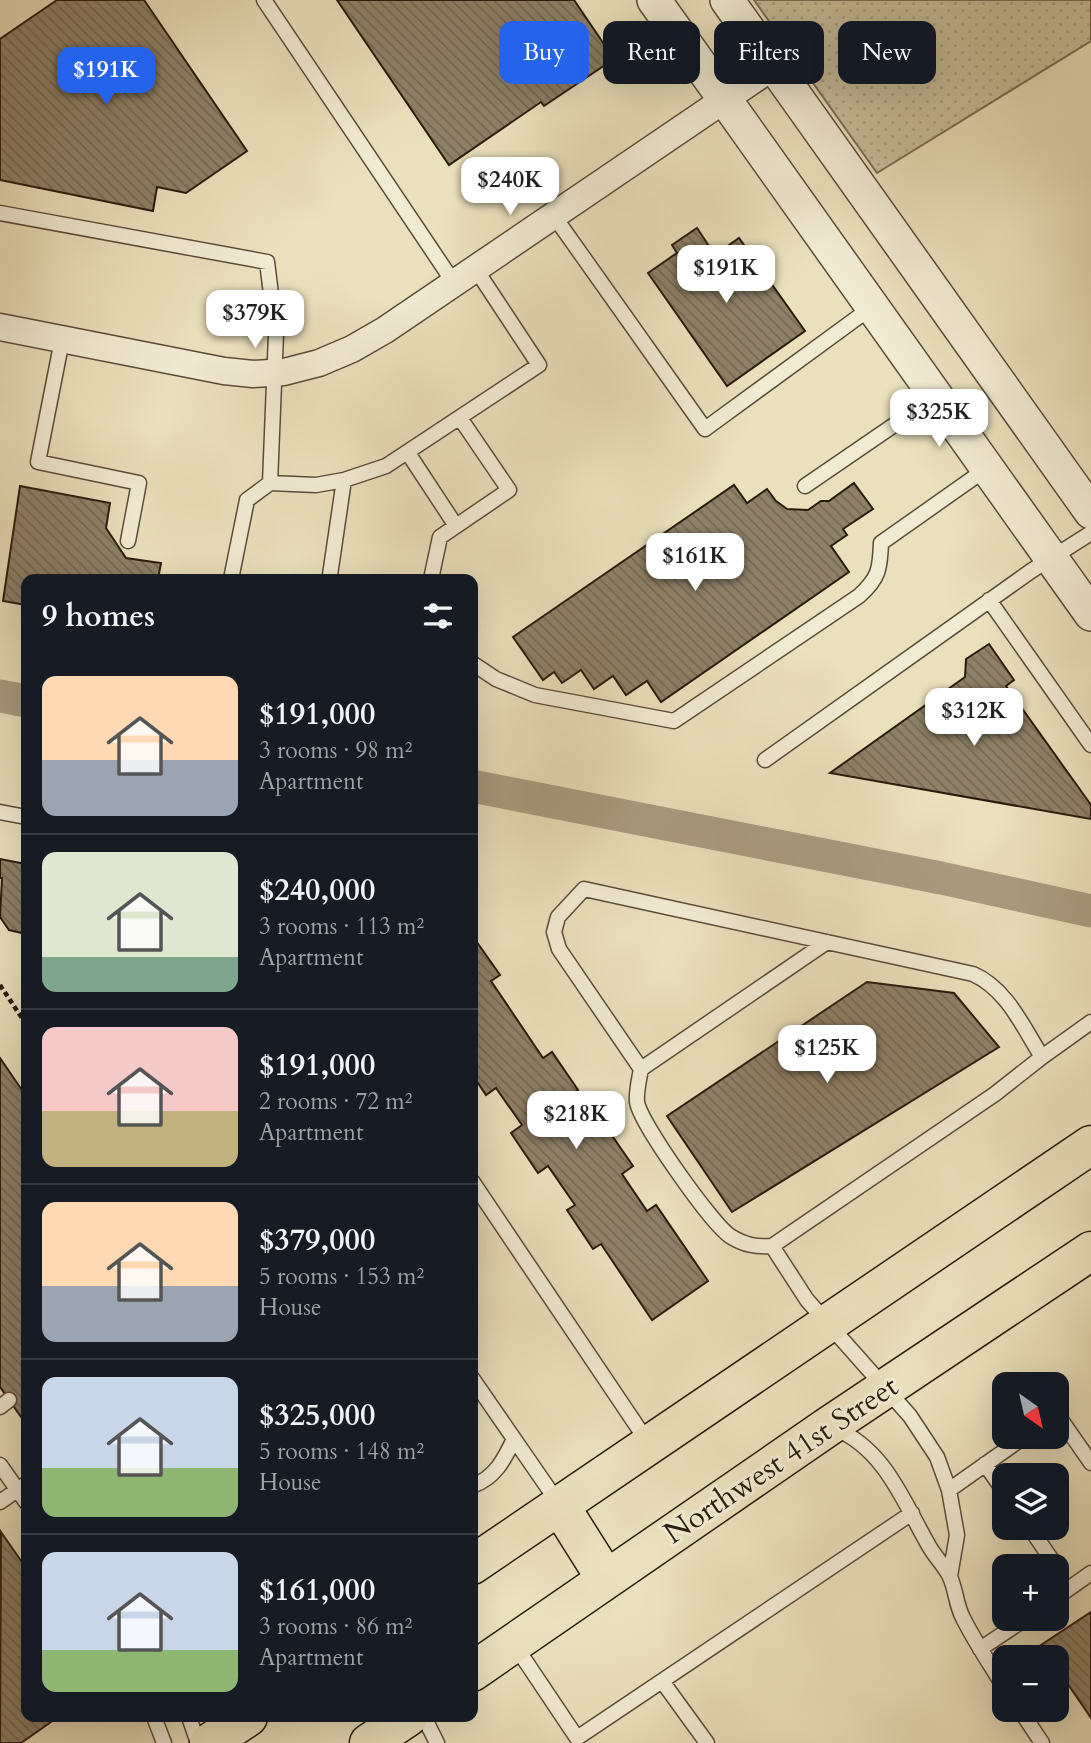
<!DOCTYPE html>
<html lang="en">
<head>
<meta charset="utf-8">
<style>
	:root { --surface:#171b24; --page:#242831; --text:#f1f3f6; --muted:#9ea1a6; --line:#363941; --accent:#2563eb }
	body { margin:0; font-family:Cardo,serif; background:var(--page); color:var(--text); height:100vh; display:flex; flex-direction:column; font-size:26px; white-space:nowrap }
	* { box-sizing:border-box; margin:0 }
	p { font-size:23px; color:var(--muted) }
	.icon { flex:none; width:38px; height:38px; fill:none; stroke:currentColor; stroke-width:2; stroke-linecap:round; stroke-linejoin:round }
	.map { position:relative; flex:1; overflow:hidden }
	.side { position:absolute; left:21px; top:574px; width:457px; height:1148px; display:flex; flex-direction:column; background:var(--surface); border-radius:14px; box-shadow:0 7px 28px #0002 }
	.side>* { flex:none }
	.guide { position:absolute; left:499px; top:21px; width:486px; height:63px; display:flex; gap:14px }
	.needle { width:46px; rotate:146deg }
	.fabs { position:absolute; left:992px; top:1372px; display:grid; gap:14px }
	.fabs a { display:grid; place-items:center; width:77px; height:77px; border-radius:14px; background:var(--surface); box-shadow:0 7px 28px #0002; font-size:35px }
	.price { position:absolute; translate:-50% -60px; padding:0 16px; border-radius:14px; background:#fff; color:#222; font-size:23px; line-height:46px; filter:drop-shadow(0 2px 4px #0008) }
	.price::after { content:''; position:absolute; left:50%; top:42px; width:21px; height:16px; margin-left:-10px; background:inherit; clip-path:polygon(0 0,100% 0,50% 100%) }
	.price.selected { background:var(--accent); color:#fff }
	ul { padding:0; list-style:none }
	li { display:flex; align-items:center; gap:21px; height:175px; padding:0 21px }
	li+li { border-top:2px solid var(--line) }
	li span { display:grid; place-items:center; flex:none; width:196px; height:140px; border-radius:14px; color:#555 }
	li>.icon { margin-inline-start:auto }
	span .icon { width:84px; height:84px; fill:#fffc; stroke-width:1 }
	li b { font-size:30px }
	h2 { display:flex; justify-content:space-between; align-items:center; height:84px; padding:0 21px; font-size:30px }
	.pill { padding:0 24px; border-radius:14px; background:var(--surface); box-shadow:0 7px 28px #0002; font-size:24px; line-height:63px }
	.pill.selected { background:var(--accent); color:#fff }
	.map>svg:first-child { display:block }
	.grass { fill:url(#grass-dots); stroke:#7a6d56; stroke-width:2 }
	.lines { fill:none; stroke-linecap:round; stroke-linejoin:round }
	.canal { stroke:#a99d80; stroke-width:33 }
	.building { fill:url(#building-back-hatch); stroke:#2a1b0d; stroke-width:2 }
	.service-casing { stroke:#5a4c39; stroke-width:17 }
	.minor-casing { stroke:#5a4c39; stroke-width:29 }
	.tertiary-casing { stroke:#5a4c39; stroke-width:36 }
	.primary-casing { stroke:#2a1b0d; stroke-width:41 }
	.path { stroke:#2a1b0d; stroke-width:4.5; stroke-dasharray:5 3.5; stroke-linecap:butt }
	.service { stroke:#f1ebd3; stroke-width:14 }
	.minor { stroke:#f1ebd3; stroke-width:26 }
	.tertiary { stroke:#f1ebd3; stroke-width:33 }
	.primary { stroke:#eae0bc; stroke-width:38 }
	.labels { text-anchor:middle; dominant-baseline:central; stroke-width:6; stroke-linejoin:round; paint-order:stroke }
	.street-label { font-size:30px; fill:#2a1b0d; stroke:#f1ebd3 }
</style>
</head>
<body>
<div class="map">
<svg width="1091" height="1743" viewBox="0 0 1091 1743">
	<defs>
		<pattern id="grass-dots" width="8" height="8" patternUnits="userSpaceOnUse" patternTransform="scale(1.75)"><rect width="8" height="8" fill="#c9bf9e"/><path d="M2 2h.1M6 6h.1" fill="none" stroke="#ada487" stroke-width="1.8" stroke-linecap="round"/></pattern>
		<pattern id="building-back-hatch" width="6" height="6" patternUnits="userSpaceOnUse" patternTransform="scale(1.75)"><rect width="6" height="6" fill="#8e8168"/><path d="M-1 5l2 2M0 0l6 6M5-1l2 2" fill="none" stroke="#746954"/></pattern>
	</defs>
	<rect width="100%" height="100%" fill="#eae0bc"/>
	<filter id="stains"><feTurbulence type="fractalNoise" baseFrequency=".00286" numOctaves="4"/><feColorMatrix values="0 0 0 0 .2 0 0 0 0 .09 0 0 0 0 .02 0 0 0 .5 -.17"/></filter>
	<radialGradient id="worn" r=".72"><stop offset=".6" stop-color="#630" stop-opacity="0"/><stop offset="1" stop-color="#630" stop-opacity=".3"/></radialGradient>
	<!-- grass -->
	<path class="grass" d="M754,0h337v41l-214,132z"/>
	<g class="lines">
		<!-- canal -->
		<path class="canal" d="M0,696l26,5
			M472,786l469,92 150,33"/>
	</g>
	<!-- building -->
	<path class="building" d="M57,0h87l103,151 -61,42 -29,-6 -4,24 -153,-31v-141z
		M337,0h237l40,59 -70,47 -3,-4 -92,63z
		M697,228l18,27 24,-17 66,93 -78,55 -79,-113 29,-20 -5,-8z
		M854,483l19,26 -30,20 4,6 -16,11 18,26 -188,130 -14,-21 -21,14 -13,-19 -19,13 -13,-19 -19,13 -8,-11 -11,8 -30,-43 221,-152 13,18 20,-14 9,12 11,8 21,1 13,-9h8z
		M20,486l90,17 -4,25 20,30 35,5 -3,16h-132v26l-23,-4z
		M989,644l25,36 -8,6 85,119v14l-261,-46 135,-96 1,-18z
		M0,859l26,5v70l-17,-4 -9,-13 2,-39h-2z
		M474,938l26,37 -9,6 52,77 9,-6 26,38 -9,6 26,39 11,-8 27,39 -11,8 25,37 9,-6 52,76 -56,39 -51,-76 -8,5 -26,-39 8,-5 -27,-39 -10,7 -27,-40 11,-8 -26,-37 -10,7 -14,-21v-135z
		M867,982l87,11 45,54 -267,165 -65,-96z
		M0,1058l26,38v328l-26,-37z
		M1,1532l25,36v149h32l-37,26h-21z
		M1091,1612v106l-34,-50v-11h-8l-8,-12z"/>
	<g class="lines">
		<defs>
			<path id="service" d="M264,0l190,283
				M0,213l267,49 9,72 -6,149 46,2 28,-5 42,-14 153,-101 -64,-97
				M554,216l151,213 167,-122
				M62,340l-24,122 101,21 -11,58
				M408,453l48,73
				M805,486l130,-89
				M330,575l14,-95
				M231,579l16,-79 23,-17
				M431,579l9,-42 69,-47 -49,-72
				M989,600l102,145
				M472,663l24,16 39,16 139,26 185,-125c20,-18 21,-27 22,-53l105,-74
				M765,760l266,-189 60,-38
				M0,812l26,5
				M584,889l389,85c34,15 50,53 69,83l-47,37 -223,152c-16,1 -28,-1 -42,-10 -18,-12 -90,-113 -93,-134 -1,-10 2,-22 4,-33l-82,-120 -5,-17 4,-15z
				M1042,1057l49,-35
				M641,1069l186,-127
				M472,1181l177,263
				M772,1246l35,54 103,116 27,41 12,33 8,45 -7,41
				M472,1378l87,126
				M0,1407l9,-7
				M1057,1414l34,49
				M834,1428c51,21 69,73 95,118 6,11 16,20 21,31 6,13 6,28 13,41 12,24 27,46 41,69
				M985,1464l19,27
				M0,1465l26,37
				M472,1486c23,-8 32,-26 42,-47
				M949,1490l75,-53
				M0,1502l26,-18
				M1030,1528l26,38
				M1057,1597l34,-24
				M514,1644l63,94 335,-225
				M980,1649l45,-30
				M662,1681l45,62
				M1020,1710l22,33
				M154,1717l10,26
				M189,1717l9,26
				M424,1717l13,26"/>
			<path id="minor" d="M0,327l224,44 29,3 31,-2 35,-9 33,-14 33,-19 389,-264"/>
			<path id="tertiary" d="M654,0l437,614
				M727,0l364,512"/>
			<path id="primary" d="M560,1506l46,73
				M472,1565l619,-420
				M472,1672l357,-246 262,-175
				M209,1743l39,-26
				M369,1743l39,-26"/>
		</defs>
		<!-- service casing -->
		<use href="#service" class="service-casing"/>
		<!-- minor casing -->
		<use href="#minor" class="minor-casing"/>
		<!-- tertiary casing -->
		<use href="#tertiary" class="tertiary-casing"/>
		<!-- primary casing -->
		<use href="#primary" class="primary-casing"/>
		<!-- path -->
		<path class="path" d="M0,985l26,39"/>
		<!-- service -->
		<use href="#service" class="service"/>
		<!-- minor -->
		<use href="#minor" class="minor"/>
		<!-- tertiary -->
		<use href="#tertiary" class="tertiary"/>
		<!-- primary -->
		<use href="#primary" class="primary"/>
	</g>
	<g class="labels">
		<!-- street labels -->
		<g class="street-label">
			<text transform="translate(781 1460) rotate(-34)">Northwest 41st Street</text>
		</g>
	</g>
	<rect width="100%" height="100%" filter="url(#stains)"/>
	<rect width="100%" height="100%" fill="url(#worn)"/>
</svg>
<div class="fabs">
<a><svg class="needle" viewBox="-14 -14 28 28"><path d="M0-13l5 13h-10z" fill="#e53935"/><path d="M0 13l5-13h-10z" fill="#9ea1a6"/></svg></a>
<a><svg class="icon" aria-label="layers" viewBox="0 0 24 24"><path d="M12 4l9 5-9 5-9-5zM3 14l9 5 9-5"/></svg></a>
<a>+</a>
<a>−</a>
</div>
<b class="price selected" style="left:106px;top:107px">$191K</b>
<b class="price" style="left:510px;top:217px">$240K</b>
<b class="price" style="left:726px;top:305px">$191K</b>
<b class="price" style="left:255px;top:350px">$379K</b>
<b class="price" style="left:939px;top:449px">$325K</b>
<b class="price" style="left:695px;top:593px">$161K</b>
<b class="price" style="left:974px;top:748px">$312K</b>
<b class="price" style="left:827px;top:1085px">$125K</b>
<b class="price" style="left:576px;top:1151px">$218K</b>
<div class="guide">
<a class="pill selected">Buy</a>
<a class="pill">Rent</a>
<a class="pill">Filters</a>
<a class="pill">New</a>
</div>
<section class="side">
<h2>9 homes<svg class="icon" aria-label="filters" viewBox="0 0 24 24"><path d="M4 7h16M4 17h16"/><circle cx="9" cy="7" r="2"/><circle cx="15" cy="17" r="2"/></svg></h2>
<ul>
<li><span style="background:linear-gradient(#ffd9b3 60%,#9aa5b1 0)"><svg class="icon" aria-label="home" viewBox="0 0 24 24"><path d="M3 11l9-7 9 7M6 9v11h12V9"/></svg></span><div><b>$191,000</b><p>3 rooms · 98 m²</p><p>Apartment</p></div></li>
<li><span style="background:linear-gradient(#dfe7d0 75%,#7fa58c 0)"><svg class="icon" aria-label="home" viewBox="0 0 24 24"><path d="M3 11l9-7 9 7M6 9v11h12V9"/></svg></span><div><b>$240,000</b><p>3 rooms · 113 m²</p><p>Apartment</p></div></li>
<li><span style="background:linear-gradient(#f6c9c9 60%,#c2b280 0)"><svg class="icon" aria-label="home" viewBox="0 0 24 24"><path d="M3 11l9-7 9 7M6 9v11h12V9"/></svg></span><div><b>$191,000</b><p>2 rooms · 72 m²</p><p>Apartment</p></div></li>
<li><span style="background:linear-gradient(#ffd9b3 60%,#9aa5b1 0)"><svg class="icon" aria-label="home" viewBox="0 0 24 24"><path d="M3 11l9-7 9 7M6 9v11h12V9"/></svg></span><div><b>$379,000</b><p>5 rooms · 153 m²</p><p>House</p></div></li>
<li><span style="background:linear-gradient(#c9d6e8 65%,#8fb573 0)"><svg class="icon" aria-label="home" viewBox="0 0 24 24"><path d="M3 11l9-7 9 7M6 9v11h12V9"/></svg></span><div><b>$325,000</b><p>5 rooms · 148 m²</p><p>House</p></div></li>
<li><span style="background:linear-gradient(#c9d6e8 70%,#8fb573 0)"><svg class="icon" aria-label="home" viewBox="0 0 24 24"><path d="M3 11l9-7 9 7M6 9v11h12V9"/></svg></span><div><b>$161,000</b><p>3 rooms · 86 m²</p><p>Apartment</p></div></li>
</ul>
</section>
</div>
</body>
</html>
